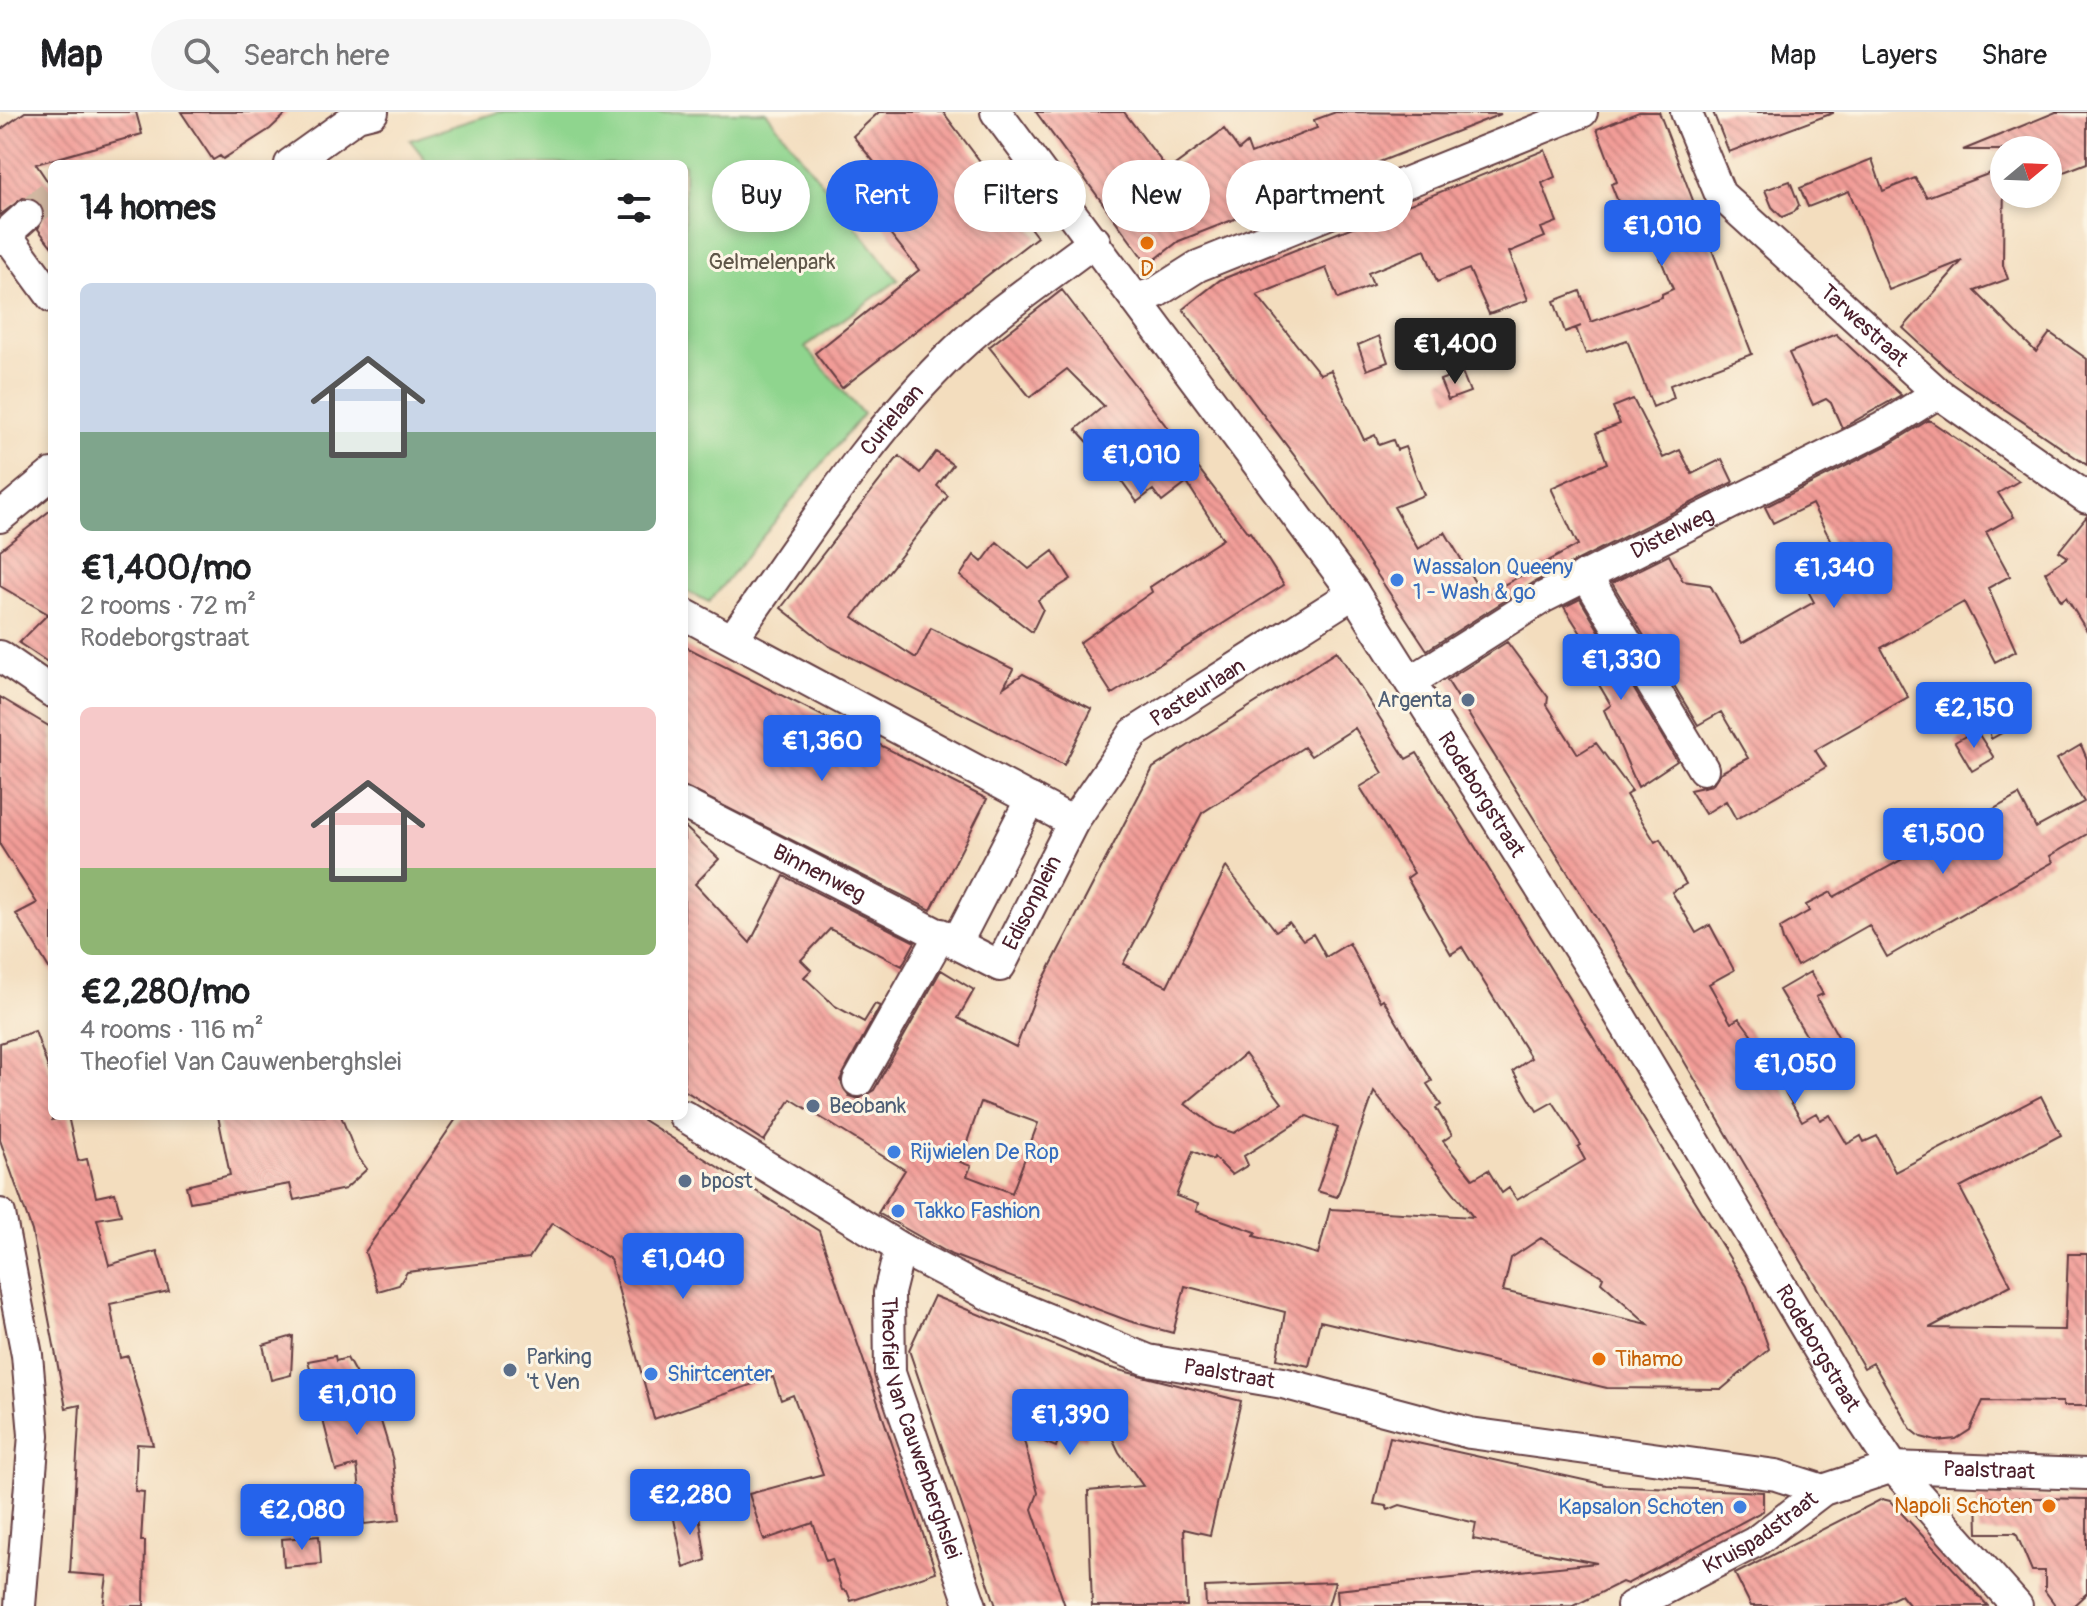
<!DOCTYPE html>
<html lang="en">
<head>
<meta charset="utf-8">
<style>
	:root { --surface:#fff; --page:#f6f6f6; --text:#202124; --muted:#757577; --line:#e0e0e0; --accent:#2563eb }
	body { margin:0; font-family:Pangolin,sans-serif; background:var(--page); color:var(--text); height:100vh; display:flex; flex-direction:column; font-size:30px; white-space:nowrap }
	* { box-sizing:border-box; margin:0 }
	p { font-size:26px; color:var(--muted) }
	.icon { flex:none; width:44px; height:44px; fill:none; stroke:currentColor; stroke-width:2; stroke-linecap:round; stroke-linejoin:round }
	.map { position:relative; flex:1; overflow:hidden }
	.drawer { position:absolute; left:48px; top:48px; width:640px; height:960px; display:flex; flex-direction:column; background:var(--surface); border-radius:12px; box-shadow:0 4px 12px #0003 }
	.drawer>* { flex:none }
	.banner { position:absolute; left:712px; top:48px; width:760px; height:72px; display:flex; gap:16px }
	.needle { width:52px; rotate:71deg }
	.tools { position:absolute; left:1990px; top:24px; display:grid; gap:16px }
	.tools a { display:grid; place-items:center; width:72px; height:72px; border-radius:50%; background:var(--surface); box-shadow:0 4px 12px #0003; font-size:40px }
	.price { position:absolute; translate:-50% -68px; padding:0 18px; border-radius:8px; background:var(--accent); color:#fff; font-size:26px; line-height:52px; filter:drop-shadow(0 2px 4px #0008) }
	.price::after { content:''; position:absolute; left:50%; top:48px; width:24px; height:18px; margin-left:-12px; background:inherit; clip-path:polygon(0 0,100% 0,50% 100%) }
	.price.active { background:#222; color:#fff }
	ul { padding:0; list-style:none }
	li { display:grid; align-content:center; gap:16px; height:424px; padding:0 32px }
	li span { display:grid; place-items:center; height:248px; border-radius:12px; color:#555 }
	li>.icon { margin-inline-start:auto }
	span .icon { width:144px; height:144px; fill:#fffc; stroke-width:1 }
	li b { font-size:34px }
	h2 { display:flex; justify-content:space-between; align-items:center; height:96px; padding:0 32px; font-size:34px }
	.chip { padding:0 28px; border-radius:36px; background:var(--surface); box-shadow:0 4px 12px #0003; font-size:28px; line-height:72px }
	.chip.active { background:var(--accent); color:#fff }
	header { display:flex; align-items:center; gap:48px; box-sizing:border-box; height:112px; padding:0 40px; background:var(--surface); border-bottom:2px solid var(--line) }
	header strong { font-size:38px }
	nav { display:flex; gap:44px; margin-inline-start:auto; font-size:28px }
	.search { width:560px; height:72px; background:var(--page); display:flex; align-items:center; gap:20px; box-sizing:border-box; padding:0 28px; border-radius:44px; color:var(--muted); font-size:30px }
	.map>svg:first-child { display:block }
	.green { fill:#8fd58e; stroke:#6c7a5c; stroke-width:2 }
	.building { fill:url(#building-back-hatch); fill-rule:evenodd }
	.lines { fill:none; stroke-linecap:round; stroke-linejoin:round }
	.minor-tunnel { stroke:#d1b7a1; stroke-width:30; stroke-dasharray:30 15; stroke-linecap:butt }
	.minor-casing { stroke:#633c41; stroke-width:34 }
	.minor { stroke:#fff; stroke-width:30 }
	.food-dot { fill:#e8710a; stroke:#fcf5e5; stroke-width:3 }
	.shop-dot { fill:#3f7fe0; stroke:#fcf5e5; stroke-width:3 }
	.service-dot { fill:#5c6f8a; stroke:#fcf5e5; stroke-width:3 }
	.labels { text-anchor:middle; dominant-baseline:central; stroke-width:6; stroke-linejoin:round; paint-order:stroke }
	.park-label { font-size:22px; fill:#5f5649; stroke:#fcf5e5 }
	.food-label { font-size:22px; fill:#c56008; stroke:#fcf5e5 }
	.street-label { font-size:22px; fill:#4a1f2b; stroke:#fcf5e5 }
	.shop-label { font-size:22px; fill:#366cbe; stroke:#fcf5e5; text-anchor:start }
	.service-label { font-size:22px; fill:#4e5e75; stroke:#fcf5e5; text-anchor:start }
</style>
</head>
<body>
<header>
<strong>Map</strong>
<div class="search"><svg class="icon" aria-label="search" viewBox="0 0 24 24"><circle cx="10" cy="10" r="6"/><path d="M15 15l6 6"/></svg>Search here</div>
<nav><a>Map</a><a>Layers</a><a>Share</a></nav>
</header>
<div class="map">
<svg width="2087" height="1494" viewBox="0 0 2087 1494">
	<defs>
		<pattern id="building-back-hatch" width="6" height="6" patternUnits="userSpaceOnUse" patternTransform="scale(2)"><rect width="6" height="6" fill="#f29c97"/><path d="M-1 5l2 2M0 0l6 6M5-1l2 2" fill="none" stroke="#c67f7b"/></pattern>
	</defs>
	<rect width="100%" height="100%" fill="#fcf5e5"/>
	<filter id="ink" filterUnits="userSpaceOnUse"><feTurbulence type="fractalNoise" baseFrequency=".0125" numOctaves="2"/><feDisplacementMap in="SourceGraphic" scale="16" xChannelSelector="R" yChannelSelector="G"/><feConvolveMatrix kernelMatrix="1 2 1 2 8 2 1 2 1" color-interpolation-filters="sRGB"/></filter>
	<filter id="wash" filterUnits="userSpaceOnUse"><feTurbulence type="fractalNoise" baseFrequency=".006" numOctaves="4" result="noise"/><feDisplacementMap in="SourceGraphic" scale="32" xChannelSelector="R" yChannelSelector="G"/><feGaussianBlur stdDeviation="1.8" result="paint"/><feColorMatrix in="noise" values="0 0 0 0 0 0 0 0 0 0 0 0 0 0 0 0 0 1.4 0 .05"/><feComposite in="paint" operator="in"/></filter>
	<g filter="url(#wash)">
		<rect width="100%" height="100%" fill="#f3ddbe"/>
		<!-- green -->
		<path class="green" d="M498,0h268l132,168 -93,67 58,67 -154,188 -25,-12v-426h-255l-19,-24z"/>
		<g id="blocks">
			<!-- building -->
			<path class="building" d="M25,0h111l6,22 -106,30 16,24v59l-14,-18 7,-17 -12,-14h-10l-23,17v-85z
				M181,0h107l-18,17 -47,30 -3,-3 -7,4z
				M879,0h64l94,125 -195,151 -27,-35 104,-83 -45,-57 26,-19 -47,-58z
				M1036,0h88l44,58 56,-41 15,21 8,-7 4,11 66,-26 -3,-8 22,-8 165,2 -322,127 -31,24z
				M1639,0h20l93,242 -82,31 4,13 -21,9 -26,-67 -41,14 -10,-26 5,-2 -16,6 -11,-31 26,-10 11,31 71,-25v-3l11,-5 -19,-46 -17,6 -26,-65 6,-2 -20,-53z
				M1713,0h120v1l-104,39z
				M2056,0h31v51l-39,15v-28h-85z
				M1545,38l10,27 -13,6 15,39 -16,6 4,9 -36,15 19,48 -39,14 -20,-45 -32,13 -12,-32 -57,23 5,12 -35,14 -12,-31 -69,27 63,79 11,-4 33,70 11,-5 4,10 14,-5 4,10 8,-3 19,48 -30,12 24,42 27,-17 38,64 95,-51 -27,-57 56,-25 -11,-30 24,-9 -7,-17 20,-8 30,59 17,-8 12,24 30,-15 11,23 -197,99 -109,69 -99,-150 -145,-191 37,-29z
				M1872,47l11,32 32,-13 12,19 77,-29 -1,97 5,14 -33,12 61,61 14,-19 37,26v106l-133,-90 -51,-47 59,-67 -73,29 -40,-99 -41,16 -8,-19z
				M1790,69l9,24 -5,7 -12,5 -10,-10 -7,-17z
				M1062,178l186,243 2,-1 34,53 -172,109 -33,-51 73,-51 -2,-5 73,-48 -36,-56 -25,19 -9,-12 -16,12 -21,-29 -40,-44 28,-23 -37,-37 -37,28 -41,-50z
				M1836,222l65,61 -59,33 -11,-25 -5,-4 -13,6 -24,-52z
				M1379,224l9,26 -21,8 -9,-25z
				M1462,260l8,20 -22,8 -8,-20z
				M1929,308l90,61 -21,12 16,24 -28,15 24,44 -22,12 28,63 -21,11 -31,-60 -83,46 27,49 -93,53 11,17 -90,52 -10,-18 -21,13 -15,-24 22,-5 8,-12 28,-15 -27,-46 -23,13 -86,-142 57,-28 14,26 27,4 32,58 72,-41 -12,-22 26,-14 -6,-12 12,-7 -22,-43 -39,19 -8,-16 125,-63z
				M936,340l17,13 -16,21 11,10 -95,121 63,41 15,-30 82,41 -9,18 19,-13 69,35 -28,56 -235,-119 -48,-38 118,-152 21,17z
				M52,397v156l-33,-22 29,-29 -48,-28v-36z
				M2087,404v115l-21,-34 -5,4 -16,-29 23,-15 -9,-6z
				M997,430l32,27 24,-18 18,28 -33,21 5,9 -11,23 -72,-56 14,-21 8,7z
				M1580,487l97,162 -39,26 -34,-77 7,-5 -22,-37 -2,2 -14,-31 9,-4 -18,-28z
				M1507,530l41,55 -1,8 31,49 18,-11 36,48 -6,4 29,47 5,-3 26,45 -14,8 24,41 14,-8 24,45 -25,14 22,39 8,-5 12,16 51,87 14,-8 4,7 10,-5 17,29 14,-8 3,6 13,-6 18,36 146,-76 20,39 -101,53 51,97 -82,43 136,2 3,-76h19v152h-24v-4l-80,-1 -13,29 -14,9 -20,2 -15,-4 -10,-8 -38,-66 -9,5 -207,-353 -210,-335z
				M684,534l303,153 -56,111 -247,-124z
				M1337,539l69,108 11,-6 330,533 22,63 -47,40 -115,-1 -287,-67 -11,45 -32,-7 8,-47 -100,-26 -12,47 -44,-12 -177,-66 -74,-42 27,-43 -114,-71 -27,42 -80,-51v-264l35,33 -24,25 55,59 34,-67 131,66 -13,24 -72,-37 -29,31 10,10 -7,7 31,29 29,16 11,-18 5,2 -40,74 9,16 10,3 15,-9 67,-120 33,20 -16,28 58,29 22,-57 115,-222zM1355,616l28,45 -23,14 54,86 -7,5 44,76 11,-7 69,111 -18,13 24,40 16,-9 28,43 -3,2 7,13 -68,40 -8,-12 -7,5 -14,-23 -15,9 -30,-38 9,-6 -16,-27 5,-3 -14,-21 5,-3 -49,-82 -3,2 -31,-58 -23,14 -13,-23 -10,6 -14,-18 -13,9 -50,-64 -59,119 -44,-22 79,-151 102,-66 7,9zM1245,942l37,49 -48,30 -18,-6 -31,-23zM1374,980l99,125 -143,-8 -12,45 -64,-18 2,-4 -60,-21 2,-7 -22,-8 17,-45 20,9 1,-3 18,18 16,-10 -4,-9 63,-40 31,12 -21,63 20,6zM981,990l57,21 -26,70 -45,-17 4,-10 -11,-4zM1541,1126l62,39 -2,5 47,42 -145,-33 8,-33z
				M0,585l52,31v245l-36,-59 21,-11 -37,-58z
				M2010,591l9,20 -28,16 -5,-23z
				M1976,618l18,28 -22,13 -17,-29z
				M2081,633l6,14v75l-37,22 3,6 -166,95 -18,-32 -72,41 -14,-25 -3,-13 29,-17 -3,-6 25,-13 3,5 185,-102 17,33 48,-26 -27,-43z
				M1810,860l13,22 -7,3 28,50 -23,13 -42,-70z
				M35,919l17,48v41l16,-4 10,45 9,-2 9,38 19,-4 6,22 -24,4 12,46 48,-14 12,40 -59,13 10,54 8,-2 25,89 -16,-1 -2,47 9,1 -3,49h4l-1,65h-41l4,-30 -37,-3 10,-168 -14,3 -34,-177 -32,-91v-97z
				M218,1004h123l15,38 11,15 -22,20 -51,11 -4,-16 -100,18 -4,-16 44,-11z
				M458,1004h179l182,115 117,341 -85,29 -4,-10 -5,-1 -10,-31 -6,2 -13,-38 -49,17 -15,-46 74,-20 -30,-79 -12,5 -8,-23 -119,42 -44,-160 -58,-36 -23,35 -122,14 -8,13 -21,6 -13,-39z
				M934,1184l173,71 134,34 -31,134 -26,-6 3,77h-95l-4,-115 55,-5 -24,-34 -23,-48 -11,36 -24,-8 -5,15 -34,-14 16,60 -6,16 33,97h-69l-87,-256z
				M293,1224l-2,39 -20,5 -8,-35z
				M335,1244l1,5 11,-3 33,60 13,43 7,59 -36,4 -7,-59 -21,6 -28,-110z
				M1390,1325l216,48 157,7v19l-136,73 -5,-2 -48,24h-236l-1,-16 260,-27 -124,-24 3,-16 -76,-18 -12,5 -2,-4 -12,-2z
				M1977,1385l110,2v94l-14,13h-17l-11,-15v-20h-13l-16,-38h-38z
				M1882,1387l8,2 98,105h-78l-9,-11 -23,11h-127l-16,-32z
				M698,1397l8,51 -22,8 -11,-54z
				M319,1424l2,28 -37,3 -2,-28z
				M1335,1470l-7,24h-122l-1,-19z"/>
		</g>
	</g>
	<g filter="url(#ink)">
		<use href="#blocks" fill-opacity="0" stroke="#633c41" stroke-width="2"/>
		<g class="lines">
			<!-- minor-tunnel -->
			<path class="minor-tunnel" d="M27,103l25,-20"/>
			<defs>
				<g id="minor">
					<path id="s1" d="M996,0l358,481 247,391 247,415 45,68 124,139"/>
					<path id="s2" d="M1686,0l34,82 218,199 149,105"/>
					<path d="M290,52l67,-48 16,-4"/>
					<path d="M6,122l46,63"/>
					<path d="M0,127l27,-24"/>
					<path d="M1137,187l20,-7 41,-26 384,-154"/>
					<path d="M0,405l52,-43"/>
					<path d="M1586,463l117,194"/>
					<path d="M684,502l389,208"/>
					<path id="s3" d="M733,526c70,-98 136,-205 223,-288 43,-41 92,-73 139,-109"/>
					<path d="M0,544l52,36"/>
					<path id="s4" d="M1410,570l134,-85 338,-169 56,-35"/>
					<path id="s5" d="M684,692l316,162 73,-144 61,-89 220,-140"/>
					<path d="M957,830l74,-143"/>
					<path d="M858,969l83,-147"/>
					<path id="s6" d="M684,1004l216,132 57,30 32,17 159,65 135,23 187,50 306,42 47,15"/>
					<path d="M0,1102l27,141 7,80 -14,171"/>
					<path id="s7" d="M900,1136l-11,45 1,80 81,233"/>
					<path id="s8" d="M1632,1494l123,-64 68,-52 70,-23 194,7"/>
				</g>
			</defs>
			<!-- minor casing -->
			<use href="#minor" class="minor-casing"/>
			<!-- minor -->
			<use href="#minor" class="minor"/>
		</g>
	</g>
	<!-- markers -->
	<g class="food-dot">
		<circle cx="1147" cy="131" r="8"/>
		<circle cx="1599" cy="1247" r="8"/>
		<circle cx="2049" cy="1394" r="8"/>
	</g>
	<g class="shop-dot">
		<circle cx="1397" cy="468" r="8"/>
		<circle cx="894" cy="1040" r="8"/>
		<circle cx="898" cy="1099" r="8"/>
		<circle cx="651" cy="1262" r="8"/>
		<circle cx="1740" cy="1395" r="8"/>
	</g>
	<g class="service-dot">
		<circle cx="1468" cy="588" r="8"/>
		<circle cx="813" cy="994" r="8"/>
		<circle cx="685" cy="1069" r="8"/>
		<circle cx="510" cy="1258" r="8"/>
	</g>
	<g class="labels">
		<!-- park labels -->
		<g class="park-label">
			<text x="772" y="150">Gelmelenpark</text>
		</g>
		<!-- food labels -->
		<g class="food-label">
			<text x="1147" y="157">D</text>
			<text x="1615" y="1247" text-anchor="start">Tihamo</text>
			<text x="2033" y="1394" text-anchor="end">Napoli Schoten</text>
		</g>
		<!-- street labels -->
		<g class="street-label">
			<text stroke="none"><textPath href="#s2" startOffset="284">Tarwestraat</textPath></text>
			<text stroke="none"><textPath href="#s3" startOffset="270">Curielaan</textPath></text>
			<text stroke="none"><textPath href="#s4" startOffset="302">Distelweg</textPath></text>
			<text stroke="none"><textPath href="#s5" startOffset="700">Pasteurlaan</textPath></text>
			<text stroke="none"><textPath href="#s1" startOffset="838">Rodeborgstraat</textPath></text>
			<text stroke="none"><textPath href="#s5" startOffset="152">Binnenweg</textPath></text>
			<text stroke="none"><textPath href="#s5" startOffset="426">Edisonplein</textPath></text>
			<text stroke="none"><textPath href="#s1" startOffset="1486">Rodeborgstraat</textPath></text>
			<text stroke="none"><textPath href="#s6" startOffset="608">Paalstraat</textPath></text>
			<text stroke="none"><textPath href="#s7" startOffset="186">Theofiel Van Cauwenberghslei</textPath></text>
			<text stroke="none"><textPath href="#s8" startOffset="394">Paalstraat</textPath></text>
			<text stroke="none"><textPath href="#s8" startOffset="148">Kruispadstraat</textPath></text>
		</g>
		<!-- shop labels -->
		<g class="shop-label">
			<text x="1413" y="455">Wassalon Queeny<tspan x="1413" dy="25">1 - Wash &amp; go</tspan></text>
			<text x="910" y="1040">Rijwielen De Rop</text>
			<text x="914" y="1099">Takko Fashion</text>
			<text x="667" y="1262">Shirtcenter</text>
			<text x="1724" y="1395" text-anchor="end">Kapsalon Schoten</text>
		</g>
		<!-- service labels -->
		<g class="service-label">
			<text x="1452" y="588" text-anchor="end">Argenta</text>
			<text x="829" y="994">Beobank</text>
			<text x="701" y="1069">bpost</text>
			<text x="526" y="1245">Parking<tspan x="526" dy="25">'t Ven</tspan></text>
		</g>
	</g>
</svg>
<div class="tools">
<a><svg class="needle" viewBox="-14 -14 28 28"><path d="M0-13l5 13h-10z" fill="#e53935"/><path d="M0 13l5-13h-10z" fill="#757577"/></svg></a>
</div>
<b class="price" style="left:1662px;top:156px">€1,010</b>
<b class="price active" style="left:1455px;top:274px">€1,400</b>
<b class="price" style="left:1141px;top:385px">€1,010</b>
<b class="price" style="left:1834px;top:498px">€1,340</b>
<b class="price" style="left:1621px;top:590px">€1,330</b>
<b class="price" style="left:1974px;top:638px">€2,150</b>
<b class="price" style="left:822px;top:671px">€1,360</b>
<b class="price" style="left:1943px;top:764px">€1,500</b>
<b class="price" style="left:1795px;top:994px">€1,050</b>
<b class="price" style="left:683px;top:1189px">€1,040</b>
<b class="price" style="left:357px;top:1325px">€1,010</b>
<b class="price" style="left:1070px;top:1345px">€1,390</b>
<b class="price" style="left:690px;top:1425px">€2,280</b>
<b class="price" style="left:302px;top:1440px">€2,080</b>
<div class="banner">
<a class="chip">Buy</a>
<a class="chip active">Rent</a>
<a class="chip">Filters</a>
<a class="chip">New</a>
<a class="chip">Apartment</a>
</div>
<section class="drawer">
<h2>14 homes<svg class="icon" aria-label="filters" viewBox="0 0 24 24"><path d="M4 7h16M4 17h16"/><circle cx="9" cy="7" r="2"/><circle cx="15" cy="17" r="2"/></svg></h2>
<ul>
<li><span style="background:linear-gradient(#c9d6e8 60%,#7fa58c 0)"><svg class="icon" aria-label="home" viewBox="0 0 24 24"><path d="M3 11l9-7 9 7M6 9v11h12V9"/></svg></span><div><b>€1,400/mo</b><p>2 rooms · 72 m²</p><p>Rodeborgstraat</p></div></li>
<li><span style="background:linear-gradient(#f6c9c9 65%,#8fb573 0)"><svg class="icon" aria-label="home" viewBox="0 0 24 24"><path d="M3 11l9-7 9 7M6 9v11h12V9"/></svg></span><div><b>€2,280/mo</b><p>4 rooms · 116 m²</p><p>Theofiel Van Cauwenberghslei</p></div></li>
</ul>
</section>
</div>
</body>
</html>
